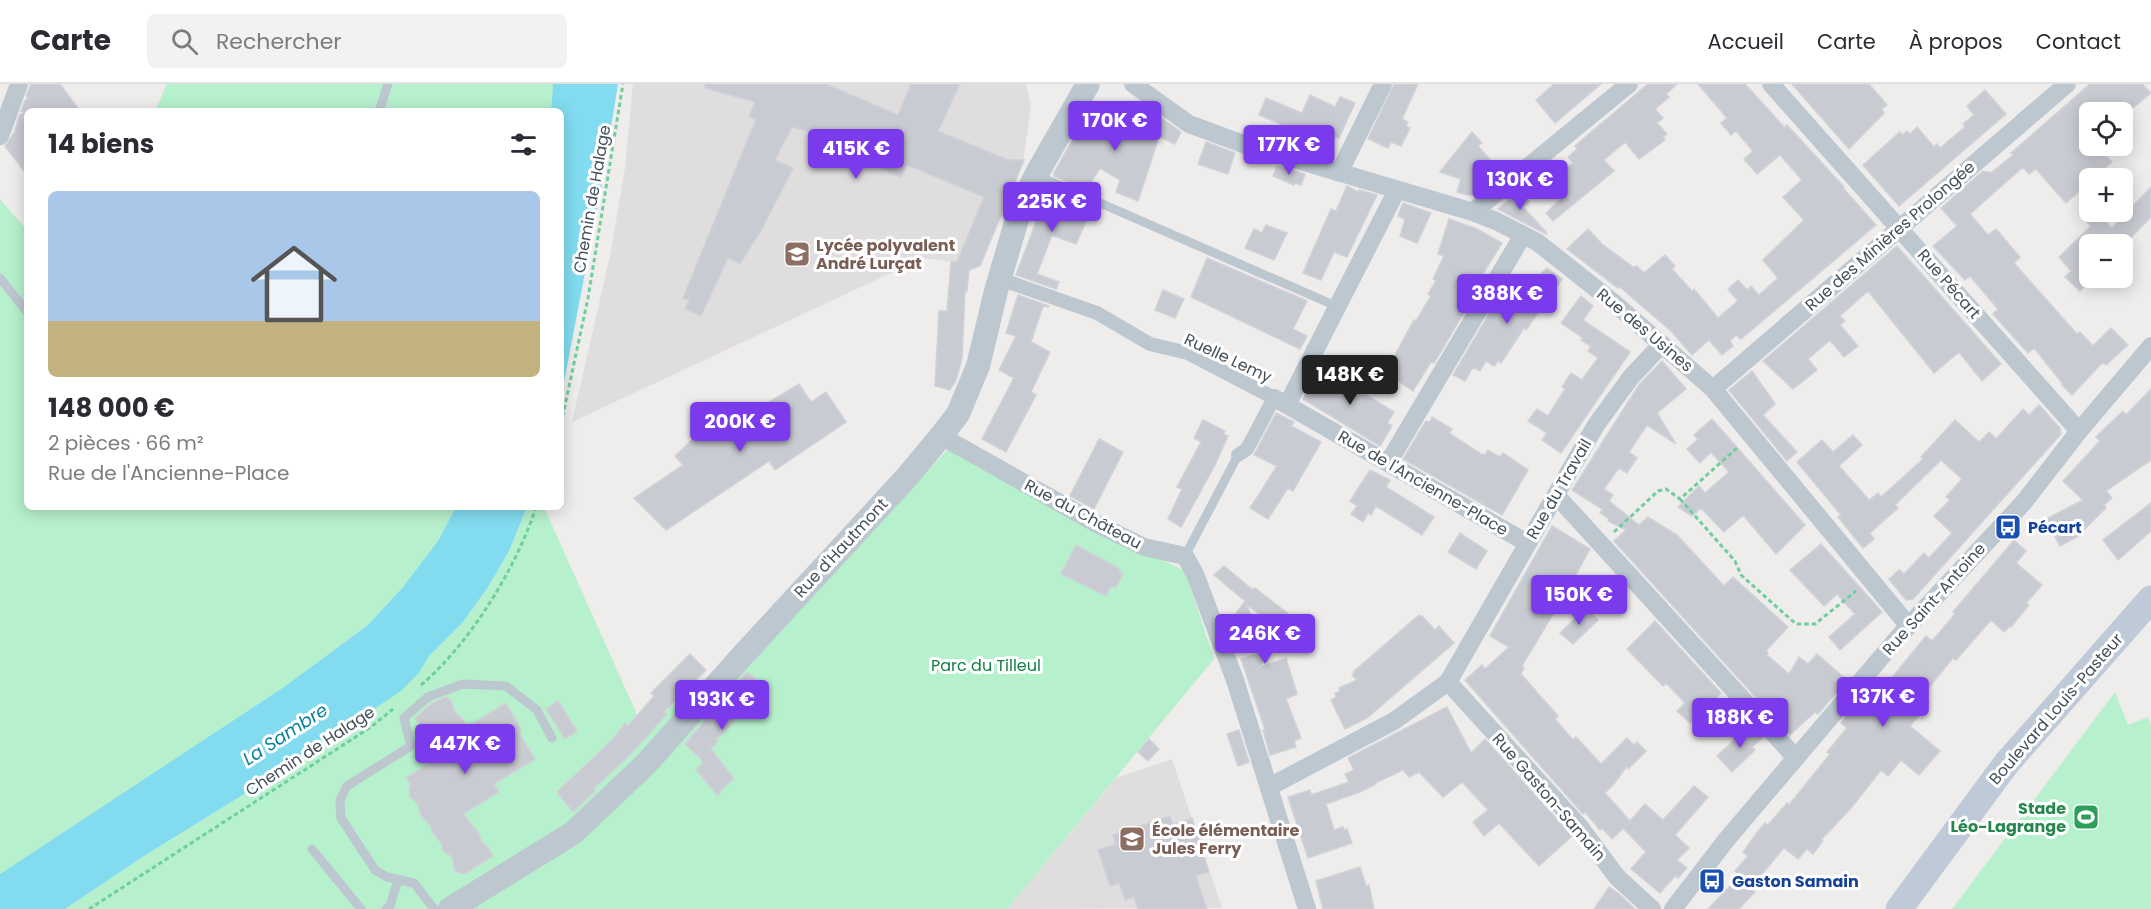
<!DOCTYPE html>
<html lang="fr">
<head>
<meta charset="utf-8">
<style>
	:root { --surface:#fff; --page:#f2f2f3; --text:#2b2b33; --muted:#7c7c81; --line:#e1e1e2; --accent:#7c3aed }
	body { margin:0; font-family:Poppins,sans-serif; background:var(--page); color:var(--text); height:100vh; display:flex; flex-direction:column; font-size:22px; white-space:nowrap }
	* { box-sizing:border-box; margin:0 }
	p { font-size:20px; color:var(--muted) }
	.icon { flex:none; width:33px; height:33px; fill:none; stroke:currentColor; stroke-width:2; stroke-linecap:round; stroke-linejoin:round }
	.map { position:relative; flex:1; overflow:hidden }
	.panel { position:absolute; left:24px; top:24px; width:540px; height:402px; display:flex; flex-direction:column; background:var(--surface); border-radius:9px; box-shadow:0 3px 15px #0003 }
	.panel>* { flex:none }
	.controls { position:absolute; left:2079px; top:18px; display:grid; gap:12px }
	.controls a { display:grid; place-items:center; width:54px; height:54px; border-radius:9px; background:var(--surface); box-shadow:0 3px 15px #0003; font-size:30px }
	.price { position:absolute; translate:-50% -51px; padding:0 14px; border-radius:6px; background:var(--accent); color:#fff; font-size:20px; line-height:39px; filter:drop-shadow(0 2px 3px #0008) }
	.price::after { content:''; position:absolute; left:50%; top:36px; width:18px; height:14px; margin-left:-9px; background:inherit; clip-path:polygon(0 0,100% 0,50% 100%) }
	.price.current { background:#222; color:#fff }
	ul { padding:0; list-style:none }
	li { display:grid; align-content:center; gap:12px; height:318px; padding:0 24px }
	li span { display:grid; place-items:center; height:186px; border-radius:9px; color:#555 }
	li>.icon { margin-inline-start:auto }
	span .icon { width:108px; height:108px; fill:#fffc; stroke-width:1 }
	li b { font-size:26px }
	h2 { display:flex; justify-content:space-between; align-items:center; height:72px; padding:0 24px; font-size:26px }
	header { display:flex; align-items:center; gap:36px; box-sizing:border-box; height:84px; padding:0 30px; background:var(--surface); border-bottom:2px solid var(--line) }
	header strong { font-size:28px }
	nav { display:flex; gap:33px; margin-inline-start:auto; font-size:21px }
	.search { width:420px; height:54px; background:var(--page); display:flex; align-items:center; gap:15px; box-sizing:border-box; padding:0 21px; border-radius:9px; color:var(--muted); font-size:22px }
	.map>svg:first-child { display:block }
	.education { fill:#e0ddde }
	.green { fill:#b7f0cc }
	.water { fill:#82dbef }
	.building { fill:#c9cbd2; stroke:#d0d2d8; stroke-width:1.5 }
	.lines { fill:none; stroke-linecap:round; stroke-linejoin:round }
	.path { stroke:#6ecf9d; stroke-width:3; stroke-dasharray:4.5 3; stroke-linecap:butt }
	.service { stroke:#bcc7d0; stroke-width:9 }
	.pedestrian { stroke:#bcc7d0; stroke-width:14 }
	.minor { stroke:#bcc7d0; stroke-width:18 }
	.tertiary { stroke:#bcc7d0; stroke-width:24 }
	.secondary { stroke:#becad7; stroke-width:27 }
	.labels { text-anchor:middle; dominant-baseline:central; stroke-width:6; stroke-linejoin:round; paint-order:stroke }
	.street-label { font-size:16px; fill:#44505a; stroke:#fff }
	.education-label { font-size:16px; font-weight:bold; fill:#785e54; stroke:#fff; text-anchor:start }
	.transit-label { font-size:16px; font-weight:bold; fill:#164399; stroke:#fff; text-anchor:start }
	.park-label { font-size:16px; fill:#127e46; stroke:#fff }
	.leisure-label { font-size:16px; font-weight:bold; fill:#27864d; stroke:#fff; text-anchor:end }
	.water-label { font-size:18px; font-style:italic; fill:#07809c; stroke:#fff }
</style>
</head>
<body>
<header>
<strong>Carte</strong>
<div class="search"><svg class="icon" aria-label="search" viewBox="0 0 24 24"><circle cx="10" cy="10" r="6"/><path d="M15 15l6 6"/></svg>Rechercher</div>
<nav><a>Accueil</a><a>Carte</a><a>À propos</a><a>Contact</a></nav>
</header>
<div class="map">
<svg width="2151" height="825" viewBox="0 0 2151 825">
	<rect width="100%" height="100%" fill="#efecec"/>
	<!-- education -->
	<path class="education" d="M633,0h393l5,21 -8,57 -43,104 -6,2 -5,-1v-3l-46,-6 -351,164 39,-171 14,-83z
		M1172,675l50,149 -215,1 109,-131z"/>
	<!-- green -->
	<path class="green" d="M167,0h386l-2,27h-396z
		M0,115l27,31v277h429l-18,34 -35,46 -35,38 -84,62 -284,187z
		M949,364l135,73 101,50 29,88 -207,250h-942l79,-53 131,-81 126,-85 18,-17 10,-17 34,-34 25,-35 21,-36 18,-44h17l99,221 145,-108z
		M2115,608l13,33 20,-8 3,8v184h-199z"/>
	<!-- water -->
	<path class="water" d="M553,0h65l-17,105 -40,209v-287h-10z
		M456,423h71l-18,44 -21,36 -25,35 -34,34 -10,17 -18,18 -126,84 -131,81 -79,53h-65v-35l284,-187 84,-62 35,-38 35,-46z"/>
	<!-- building -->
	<path class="building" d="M31,0h29l20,27h-53v64l-22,-29 10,-14 4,-16 7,-5h-5l4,-10 3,-3 -2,-2z
		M705,0h121l72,31 13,-31h49l-22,47 70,29h16l-44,106 -11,4 -2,21h-2l-3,68 -6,21 -6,10 -15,-4 4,-75h8l4,-49h6l27,-65 -77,-32 -6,12 -19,-8 7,-16 -97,-26 -17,33 18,8 -31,61 -22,35 -12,-6 -27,58 -16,-7 4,-9 -6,-2 73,-179 -7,-2 6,-15 -50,-14z
		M1394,0h24l-16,35 6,3 -2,4 4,2 -9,18 -10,-4 -3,6 -20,-9z
		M1554,0h47l-46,39 -19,-23z
		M1648,0h29l-11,10 3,3 -14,12 8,9 -6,5 10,11 -4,3 2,3 -26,19 -14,-17 -21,18 10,11 -61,50 -7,-8 19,-18 -12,-15 20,-17 -5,-6 9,-8 -2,-3z
		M1698,0h47l40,44 2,-3 57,62 -1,1 33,37 -135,114 -5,-4 -6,6 3,5 -11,9 -13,-15 -17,15 -20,-23 -52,-45 -2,1 -51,-39 21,-20 14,15 31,23 4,-1 7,7 21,-18 10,11 -3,3 20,22 2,-2 24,29 20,-17 -10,-12 10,-9 9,10 4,-4 8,9 19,-17 -15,-18 41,-40 -21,-23 19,-17 -22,-25 -23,19 -13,-15 9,-8 -17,-20 -5,4 -10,-12 6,-5z
		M1792,0h77l18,21 -5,4 2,4 -35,36z
		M2090,0h52l9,9 -29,24v-5h-32v34h6l16,16 -19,16h-3v4l-24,21 -30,-34 -7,5 -6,-7 -53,47 18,21 8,-6 24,28 -6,6 63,71 3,-2 13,14 18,-18 17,17 -22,20 -3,-3 -31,33 -10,-10 1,-1 -29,-36 -6,5 -35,-39 5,-5 -28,-33 -5,4 -32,-34 24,-20 -16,-18 42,-37 8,2 22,-18 -2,-2z
		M1985,6l21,24 -107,92 -36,-41 37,-33 2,3 5,-4 3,3 7,-7 17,20 3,-3 3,4 25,-21 -2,-3 11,-9 -7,-9z
		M1310,11l25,12 5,-10 15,6 -16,35 -12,-4 -6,21 -23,-7 4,-15 -43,-18 7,-17 36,15z
		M1144,22l37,26 -6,12 -16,-7 -21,64 -22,-9 4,-12 -20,-12 -14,22 -32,-14v-3l33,-59 37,23z
		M1472,48l10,11 -4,3 23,26 -27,23h-6l-11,-3 4,-13 -21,-7z
		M1206,58l29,11 -7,21 -30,-10z
		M1277,82l28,8 -4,11 -6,-2 -1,2 -21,-9z
		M1347,102l11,6 1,-2 18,5 -30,62 -13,-5 -13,28 -18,-7 28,-64 5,2z
		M2151,103v30l-29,30v-3h-32v37l-10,10 -15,-14 6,-6 -12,-14 32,-31 -4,-4 9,-9 16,15z
		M1049,104l30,13 -4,5 14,9 -13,29 -24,-9 -15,39 22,8 -3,7 -40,-14z
		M1520,107l9,11 -6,5 24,26 -1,1 -48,-25z
		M1403,119l28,10 -14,30 -17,-7 5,-17 -7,-3z
		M1449,135l28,10 25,14 -20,32 -4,-2 -14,21 8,5 -38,64 -3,-1 -18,29 -31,-21 9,-14 3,1 20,-37 2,1 15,-25 -3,-2 8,-13 -3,-2 11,-23 -6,-2z
		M1266,141l21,8 -13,27 -29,-12 9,-19 8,4z
		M1897,162l104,118 -19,17 -23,-29 -25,21 -66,-82 -28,25 5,5 -5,4 18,21 -14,11 -14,-17 -22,19 9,11 -24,19 -30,-28z
		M1207,174l100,43 -14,28 14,7 -7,13 -109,-52z
		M1547,184l15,11 -36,51 -2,-2 -23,35 -3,-2 -4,5 -8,-5 -6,10 -7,-4 -8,14 -12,-6 43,-73 9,7z
		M1163,206l21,9 -9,19 -20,-8z
		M1018,211l31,11 -1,1 -5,-1 -12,36 19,10 -19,40 5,3 -30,57 -24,-13 32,-61 -15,-8 17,-34 -10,-3z
		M1581,212l12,10 -10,14 47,32 -69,101 -19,-13 5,-7 -19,-12 9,-12 11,7 17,-27 -3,-2 9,-14 11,7 16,-22 -10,-7 3,-5 -10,-6 2,-2 -22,-15z
		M1662,277l24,28 -29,24 19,31 -29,-19 -18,27 8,6 -10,15 -8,-5 -15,21 9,6 -4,6 30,24 9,-8 29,18 47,51 9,-9 55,50 -22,24 2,2 -1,2 22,19 10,-17 9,7 9,-10 30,26 -29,34 -3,-2 -25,23 -176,-194 12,-11 -18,-9 1,-2 -9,-6 5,-8 -3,4 -30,-19 67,-105z
		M1321,283l73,45 -7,11 5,3 -12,20 -77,-47z
		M1752,287l23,33 -12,11 34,37 -10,9 -58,-71z
		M799,300l12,18 15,-10 20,30 -71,48 -6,-9 -103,69 -32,-32 49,-33 -8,-9 18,-17 50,-21z
		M2151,305v71l-45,31 6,7 -8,7 2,3 -29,29 -17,9 -14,-27 37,-19 -20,-19 37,-40 -4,-4 6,-6 21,-20 3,4z
		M2039,321l21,23 1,6 -148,165 -7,1 -17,-21 10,-9 5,4 20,-21 5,5 23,-25 -18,-17 16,-16 -4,-3 16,-18 -21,-19 -46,45 3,3 -28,25 4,6 -11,9 -25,-31 3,-2 -44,-53 25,-22 11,12 20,-17 9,10 -23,21 30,34 9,-7 3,4 42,-38 -2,-2 34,-37 24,22 10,-10 7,7 27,-30 6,6z
		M1276,329l18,9 -3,4 30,16 -28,49 -5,-3 -20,31 -18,-11 27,-42 -23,-11z
		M1432,333l20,12 -3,4 32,21 4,1 3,-5 12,7 3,-4 25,17 -26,45 -99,-56 23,-38 4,1z
		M1712,335l93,106 -29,29 -33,-39 -19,17 -23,-24 -9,8 -14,-9 21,-21 6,7 24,-21 -18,-20 -11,11 -13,-14 11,-10 -4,-4z
		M1203,336l22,11 -2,3 5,2 -13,29 -34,62 -13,-8 14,-30 -5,-2 24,-45 -7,-4z
		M1099,355l24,13 -29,57 -24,-13z
		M1370,386l20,10 -4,7 48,30 -12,18 -46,-29 -5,9 -3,-2 -5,9 -12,-8 6,-8 -7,-5z
		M2151,419v28l-33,29 -15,-20z
		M1552,442l38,23 -23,42 -45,75 2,2 -3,6 37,42 -3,3 18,21 3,-3 25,27 26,-26 7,7 3,-3 9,9 -18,18 -2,-2 -12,17 -9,9 25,28 15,-17 18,16 31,-34 14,11 -33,38 14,13 -12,12 10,8 -9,10 -2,-3 -16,18 -29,-24 15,-17 -22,-23 1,-2 -13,12 -10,-11 -2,2 -15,-18 -2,2 -118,-134 17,-15 3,4 24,-22 -19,-11z
		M1460,449l27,18 -11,18 -28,-17z
		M2014,456l12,11 -10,12 26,22 -16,18 3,2 -18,22 -1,-1 -6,6 -13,-12 -35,40 -3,-2 -31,38 7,7 -19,23 30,25 -21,24 -18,-15 -13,16 -7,-6 -29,37 -31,33 2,1 -10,13 -6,-5 -9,10 -14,-11 -34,40 5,4 -16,17h-31l32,-33 -5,-5 13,-15 -5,-4 13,-18 9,-11 3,2 19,-22 2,2 41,-51 -3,-2 20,-24 -6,-5 23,-28 8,7 54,-66 6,5 23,-27 -2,-2z
		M1821,460l61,68 -42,38 -11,-13 26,-23 -18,-20 -13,12 -34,-36z
		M1076,461l44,24 -1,3 4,2 -8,14 -4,-2 -5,10 -45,-22z
		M1224,482l29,24 2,-2 40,31 -10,13 -38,-27 17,46 8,-2 -6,8 1,4 -2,-2 -7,9 28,-10 11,36 -11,5 15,39 -7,3 2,6 -26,8 -7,-25 2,-1 -24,-70 17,-5 -28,-21 4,-6 -5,-4 16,-22 -31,-26z
		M1614,491l14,16 -5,4 -14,-15z
		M1586,524l12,12 -25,24 -13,-11z
		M1419,531l2,2 1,-1 13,14 4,-4 15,17 -87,75 -22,11 -14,-29 5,-3 -1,-4 5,-2 -1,-3 18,-8 -5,-5 2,-2 -1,-1z
		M1655,537l66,72 -31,30 -13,-12 8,-8 -19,-20 -3,3 -36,-37z
		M690,570l16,16 -42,42 3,2 -38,42 -36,33 2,2 -22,21 -16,-20 55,-52 13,-17 3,3 26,-30 -3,-3z
		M747,588l19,16 -49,51 1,2 -7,8 23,30 -11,9 -5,8 -22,-26 7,-8 -3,-4 -15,-14z
		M447,613l4,4 5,13 5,3 6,10 39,-24 16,28 -3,2 16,26 -41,25 5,8 -36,22 15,18 4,11 5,3 6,10 -29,18 -9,-3 -3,-14 -10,-7v-6l-10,-12 -1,-6 -10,-11 -4,-12 -7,-6 -1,-10 2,-2 -5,-7 40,-25 -17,-12 -3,-9 -11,-14 17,-15z
		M558,617l19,30 -12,8 -19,-30z
		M1447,623l24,46 14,-14 87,97 -33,30 -40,-43 -15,13 -11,-14 15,-12 -26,-28 -19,15 -24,-25 -10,5 -6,-7 -28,13 1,1 -16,8 -34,12 8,26 9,-3 1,3 3,-1 5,14 -44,15 -20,-61 22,-7 1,5 38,-13 -4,-8 9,-4 -6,-12z
		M1750,641l12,13 -10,9 3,3 -23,22 -15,-16z
		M1239,646l10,32 -11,4 -11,-32z
		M1149,655l10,10 -11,12 -10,-9z
		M1170,732l3,9 19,-7 17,54 -13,4 11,33h-69l-4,-12 -9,3 -6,-17 -9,3 -12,-36 18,-6 -3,-9z
		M1360,783l6,19 3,-1 5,24h-51l-7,-28z
		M1609,803l9,6 17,16h-41z"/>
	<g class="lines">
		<!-- path -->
		<path class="path" d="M561,340l27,-126 35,-214
			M1680,415l55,62 6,14 55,49h19l41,-33
			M1614,448l44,-41 8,-2 14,10 58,-52
			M421,601c48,-40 96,-118 115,-178
			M89,825l282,-182 22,-18"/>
		<!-- service -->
		<path class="service" d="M379,27l9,-27
			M1036,91l300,131
			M0,194l27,34
			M1185,472l53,-101
			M312,765l49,60
			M386,825l4,-3 8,-26
			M434,825l-20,-26 -27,-6 -12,-7 -34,-52 -1,-18 7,-14 64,-40 -7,-28 24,-21 35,-13 43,2 31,24 15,28"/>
		<!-- pedestrian -->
		<path class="pedestrian" d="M1000,195l97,34 53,31 38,9 86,45 -27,51 -9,6"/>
		<!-- minor -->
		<path class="minor" d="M1133,0l56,40 54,20 230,68 23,9 41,21 76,60 100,87 195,236
			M1771,0l308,347
			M0,52l19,-52
			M1339,89l44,-89
			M1473,128l156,-128
			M1713,305l354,-305
			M1274,314l13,7 110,-215
			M1287,321l240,138
			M941,352l156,88 47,23 41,9 10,18 40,106 72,229
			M1388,379l135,-228
			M1556,411l240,263
			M1448,598l131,144 38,51 35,32
			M1269,703l125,-66 54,-39 148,-257 35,-48 31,-33
			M1673,825l54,-70 174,-205 123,-132 55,-71 72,-85"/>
		<!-- tertiary -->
		<path class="tertiary" d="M450,825l123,-76 73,-69 97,-109 164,-178 34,-41 17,-22 20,-48 18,-75 24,-82 16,-34 52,-91"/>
		<!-- secondary -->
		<path class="secondary" d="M1899,825l107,-145 145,-165"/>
	</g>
	<!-- icons -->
	<defs>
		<symbol id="school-square" viewBox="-11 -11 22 22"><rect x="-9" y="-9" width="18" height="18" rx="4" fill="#8d6e63" stroke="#fff"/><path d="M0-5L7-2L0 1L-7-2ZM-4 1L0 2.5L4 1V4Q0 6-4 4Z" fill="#fff"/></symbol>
		<symbol id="bus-square" viewBox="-11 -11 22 22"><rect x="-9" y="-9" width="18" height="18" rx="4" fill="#1a4fb4" stroke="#fff"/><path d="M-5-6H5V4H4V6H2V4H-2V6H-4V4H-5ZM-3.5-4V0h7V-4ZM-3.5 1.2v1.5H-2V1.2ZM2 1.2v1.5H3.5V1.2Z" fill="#fff"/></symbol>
		<symbol id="stadium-square" viewBox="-11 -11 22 22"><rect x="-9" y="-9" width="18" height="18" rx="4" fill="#2e9e5b" stroke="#fff"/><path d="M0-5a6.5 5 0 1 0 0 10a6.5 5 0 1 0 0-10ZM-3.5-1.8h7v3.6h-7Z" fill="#fff"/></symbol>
	</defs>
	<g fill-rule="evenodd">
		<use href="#school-square" x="782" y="155" width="30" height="30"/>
		<use href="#bus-square" x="1993" y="428" width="30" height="30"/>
		<use href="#stadium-square" x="2071" y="718" width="30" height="30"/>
		<use href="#school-square" x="1117" y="740" width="30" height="30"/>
		<use href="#bus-square" x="1697" y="782" width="30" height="30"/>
	</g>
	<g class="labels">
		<!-- street labels -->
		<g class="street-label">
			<text transform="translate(592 115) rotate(-80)">Chemin de Halage</text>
			<text transform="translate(1890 152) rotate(-41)">Rue des Minières Prolongée</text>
			<text transform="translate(1949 200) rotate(49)">Rue Pécart</text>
			<text transform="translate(1645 246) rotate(40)">Rue des Usines</text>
			<text transform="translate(1228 274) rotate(25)">Ruelle Lemy</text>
			<text transform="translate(1423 399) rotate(30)">Rue de l'Ancienne-Place</text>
			<text transform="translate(1559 405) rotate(-60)">Rue du Travail</text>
			<text transform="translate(1083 430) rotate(28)">Rue du Château</text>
			<text transform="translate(841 464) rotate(-47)">Rue d'Hautmont</text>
			<text transform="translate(1934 515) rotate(-48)">Rue Saint-Antoine</text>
			<text transform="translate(2056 625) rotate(-49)">Boulevard Louis-Pasteur</text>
			<text transform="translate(310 667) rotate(-33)">Chemin de Halage</text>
			<text transform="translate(1549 713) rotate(49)">Rue Gaston-Samain</text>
		</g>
		<!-- education labels -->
		<g class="education-label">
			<text x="816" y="161">Lycée polyvalent<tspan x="816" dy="18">André Lurçat</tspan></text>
			<text x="1152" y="746">École élémentaire<tspan x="1152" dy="18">Jules Ferry</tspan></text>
		</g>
		<!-- transit labels -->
		<g class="transit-label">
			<text x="2028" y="443">Pécart</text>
			<text x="1732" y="797">Gaston Samain</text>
		</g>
		<!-- park labels -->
		<g class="park-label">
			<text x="986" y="581">Parc du Tilleul</text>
		</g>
		<!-- leisure labels -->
		<g class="leisure-label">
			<text x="2066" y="724">Stade<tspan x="2066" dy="18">Léo-Lagrange</tspan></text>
		</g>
		<!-- water labels -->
		<g class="water-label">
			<text transform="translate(285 650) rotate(-33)">La Sambre</text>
		</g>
	</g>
</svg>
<div class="controls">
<a><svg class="icon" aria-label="locate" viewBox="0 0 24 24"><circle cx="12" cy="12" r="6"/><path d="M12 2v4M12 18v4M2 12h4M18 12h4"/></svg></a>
<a>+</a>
<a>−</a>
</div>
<b class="price" style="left:1115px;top:68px">170K €</b>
<b class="price" style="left:1289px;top:92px">177K €</b>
<b class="price" style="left:856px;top:96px">415K €</b>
<b class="price" style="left:1520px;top:127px">130K €</b>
<b class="price" style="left:1052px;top:149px">225K €</b>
<b class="price" style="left:1507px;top:241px">388K €</b>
<b class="price current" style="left:1350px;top:322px">148K €</b>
<b class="price" style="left:740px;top:369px">200K €</b>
<b class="price" style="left:1579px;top:542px">150K €</b>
<b class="price" style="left:1265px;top:581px">246K €</b>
<b class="price" style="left:1883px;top:644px">137K €</b>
<b class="price" style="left:722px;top:647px">193K €</b>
<b class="price" style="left:1740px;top:665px">188K €</b>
<b class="price" style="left:465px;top:691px">447K €</b>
<section class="panel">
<h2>14 biens<svg class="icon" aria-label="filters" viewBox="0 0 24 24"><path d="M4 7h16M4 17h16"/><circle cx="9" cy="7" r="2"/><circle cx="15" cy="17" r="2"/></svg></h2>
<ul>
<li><span style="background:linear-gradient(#a9c7e8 70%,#c2b280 0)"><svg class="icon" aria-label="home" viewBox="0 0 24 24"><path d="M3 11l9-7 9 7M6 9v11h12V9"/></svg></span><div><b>148 000 €</b><p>2 pièces · 66 m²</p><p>Rue de l'Ancienne-Place</p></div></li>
</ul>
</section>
</div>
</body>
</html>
